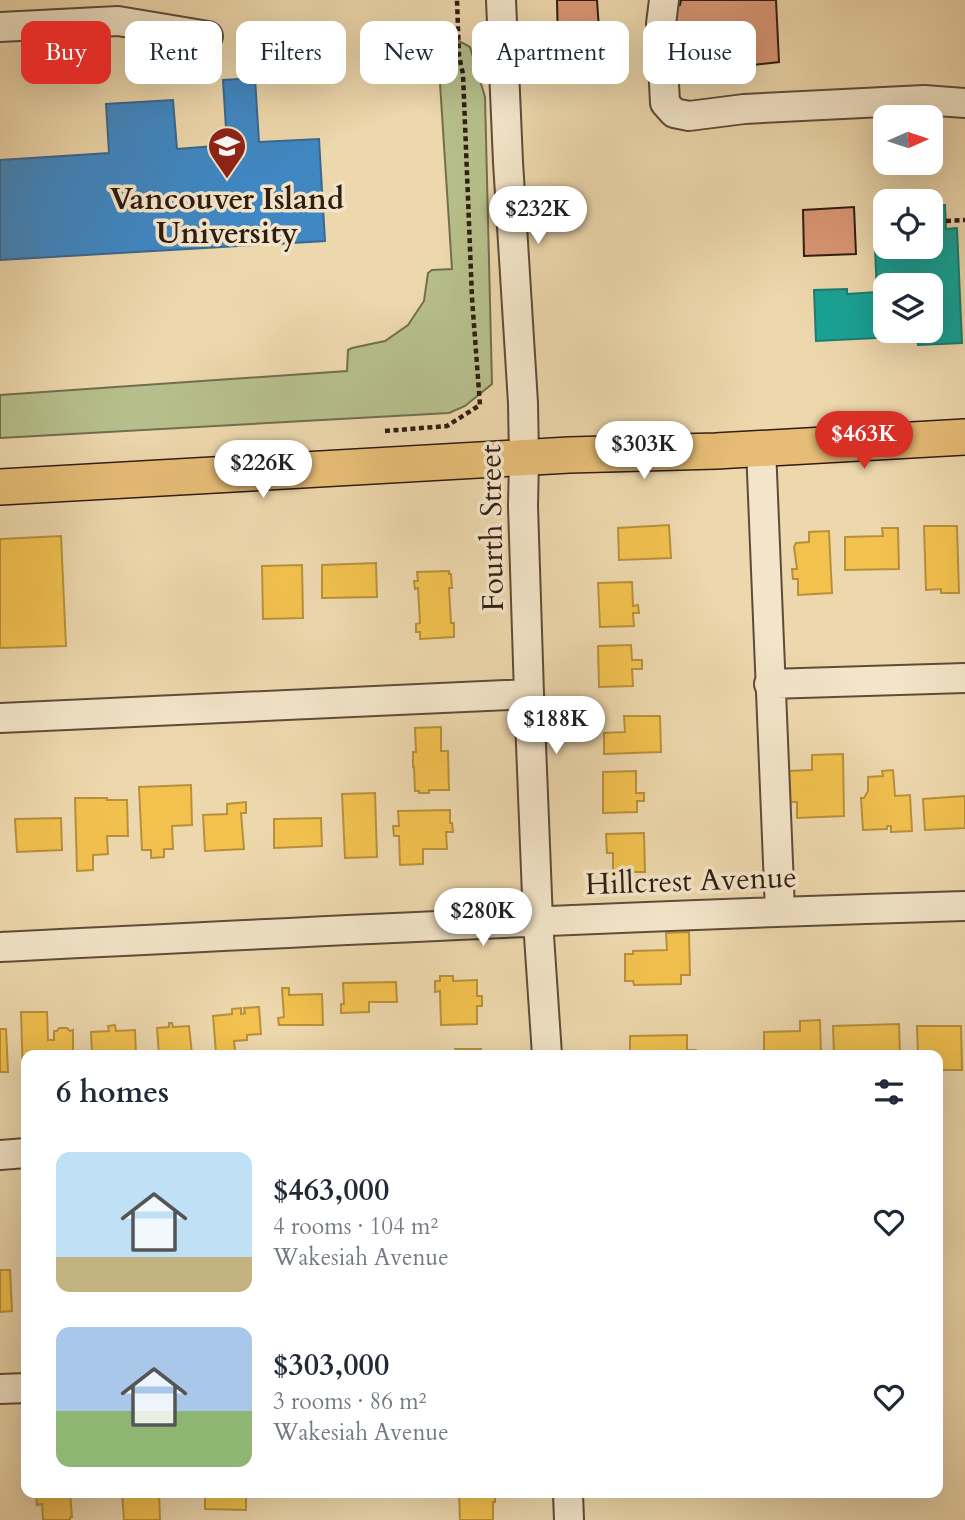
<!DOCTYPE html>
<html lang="en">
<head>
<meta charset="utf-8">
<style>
	:root { --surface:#fff; --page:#f2f2f3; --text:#1f2937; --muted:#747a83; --accent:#d93025 }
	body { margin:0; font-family:Cardo,serif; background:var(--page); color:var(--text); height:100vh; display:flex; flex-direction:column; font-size:26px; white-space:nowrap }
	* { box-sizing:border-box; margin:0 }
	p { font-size:23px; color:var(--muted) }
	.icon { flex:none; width:38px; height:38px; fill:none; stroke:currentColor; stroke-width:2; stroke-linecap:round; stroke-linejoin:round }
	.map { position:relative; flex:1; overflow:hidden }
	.details { position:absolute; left:21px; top:1050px; width:922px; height:448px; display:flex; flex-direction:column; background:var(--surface); border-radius:14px; box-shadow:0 7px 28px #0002 }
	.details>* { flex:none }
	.banner { position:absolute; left:21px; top:21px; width:924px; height:63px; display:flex; gap:14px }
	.needle { width:46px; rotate:87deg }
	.buttons { position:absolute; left:873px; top:105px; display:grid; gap:14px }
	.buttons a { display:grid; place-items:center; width:70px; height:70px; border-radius:14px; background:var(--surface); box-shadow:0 7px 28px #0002; font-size:35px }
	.price { position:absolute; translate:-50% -60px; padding:0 16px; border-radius:24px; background:#fff; color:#222; font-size:23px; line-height:46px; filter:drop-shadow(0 2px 4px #0008) }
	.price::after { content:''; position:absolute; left:50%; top:42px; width:21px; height:16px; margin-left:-10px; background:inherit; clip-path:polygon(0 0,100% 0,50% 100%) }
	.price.current { background:var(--accent); color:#fff }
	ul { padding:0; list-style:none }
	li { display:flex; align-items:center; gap:21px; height:175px; padding:0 35px }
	li span { display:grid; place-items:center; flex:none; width:196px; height:140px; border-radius:14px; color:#555 }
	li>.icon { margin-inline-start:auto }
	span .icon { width:84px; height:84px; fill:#fffc; stroke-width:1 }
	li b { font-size:30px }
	h2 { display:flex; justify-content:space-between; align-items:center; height:84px; padding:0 35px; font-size:30px }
	.tag { padding:0 24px; border-radius:14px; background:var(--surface); box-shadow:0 7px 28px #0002; font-size:24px; line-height:63px }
	.tag.current { background:var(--accent); color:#fff }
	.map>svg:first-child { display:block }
	.green { fill:#b6bf8b; stroke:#736e4e; stroke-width:2 }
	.homes { fill:#f2c14e; stroke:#b8903c; stroke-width:2 }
	.schools { fill:#3f88c5; stroke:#3a688f; stroke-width:2 }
	.public { fill:#17a398; stroke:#1e7b70; stroke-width:2; fill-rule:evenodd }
	.building { fill:#d99674; stroke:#301d12; stroke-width:2 }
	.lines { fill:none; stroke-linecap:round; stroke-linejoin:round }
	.minor-casing { stroke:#5f4c38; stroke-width:32 }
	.major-casing { stroke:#301d12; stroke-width:38 }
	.path { stroke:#301d12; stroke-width:4.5; stroke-dasharray:5 3.5; stroke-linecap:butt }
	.minor { stroke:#f3e5c9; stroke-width:28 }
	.major { stroke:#e6bc76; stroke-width:35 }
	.labels { text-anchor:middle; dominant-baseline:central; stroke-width:7; stroke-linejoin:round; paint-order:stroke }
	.poi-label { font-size:30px; font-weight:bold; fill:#301d12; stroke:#f3e5c9 }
	.street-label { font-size:30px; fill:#301d12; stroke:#f3e5c9 }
</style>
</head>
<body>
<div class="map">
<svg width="965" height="1520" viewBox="0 0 965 1520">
	<rect width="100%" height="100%" fill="#edd7ac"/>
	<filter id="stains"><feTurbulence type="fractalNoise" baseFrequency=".00286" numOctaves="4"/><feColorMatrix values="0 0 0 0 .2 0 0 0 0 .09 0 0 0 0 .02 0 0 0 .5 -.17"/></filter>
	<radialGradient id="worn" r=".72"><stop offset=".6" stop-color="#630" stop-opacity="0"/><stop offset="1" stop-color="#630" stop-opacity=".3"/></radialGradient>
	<!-- green -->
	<path class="green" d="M444,37l15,4 11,6 15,50 7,287 -27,22 -16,7 -449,25v-43l347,-24 1,-21 4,-2 33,-7 23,-16 16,-24 4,-28 4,-3 20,-1 -13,-201 -22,1 -2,-3c2,-20 11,-24 29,-29z"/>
	<!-- homes -->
	<path class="homes" d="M669,525l2,33 -52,2 -1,-32z
		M924,526h33l2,67h-18v-4l-15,1z
		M882,528h16l1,41 -54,1v-33l38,-1z
		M829,531l3,62 -34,2v-16h-5l-1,-10h5l-3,-22 2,-4 13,-1v-10z
		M61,536l5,110 -66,2v-109z
		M376,563l1,34 -55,1v-33z
		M302,565l1,53 -40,1 -1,-53z
		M449,571v3h2l1,14h-3l2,35h3v14l-34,2v-7h-4v-8l4,-1 -2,-35 -3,1 -1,-8h4l-1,-9z
		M632,582l1,24 5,-1 1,8h-6l1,13 -34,1 -2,-44z
		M631,645l1,15h10v9h-10l1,17 -34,1 -1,-41z
		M624,716h36l1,36 -57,2v-21l21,-1z
		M441,727v24h7l1,39h-20v3h-10v-2h-4l-1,-24h-1v-15h3l-1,-24z
		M843,754l1,62 -47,2v-16h-8l-1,-31 24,-1v-15z
		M893,770l2,26 15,-1 2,36 -21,1v-6h-4v3l-24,1 -2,-32h3l4,-7v-14l15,-1 -1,-5z
		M636,771v22h8v8h-7v11l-34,1v-41z
		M191,785l1,40 -20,1 1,23h-9v8l-13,1v-8h-9l-3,-63z
		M375,793l2,64 -32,1 -3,-64z
		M965,796v32l-40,2 -2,-31z
		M75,798h32v2h20l1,36h-21l1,18 -15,1v15l-16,1z
		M246,802v11h-5l3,36 -39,2 -2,-36 24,-1v-10z
		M450,810v13h2l1,9h-7l1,17h-24v15l-23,1 -1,-29h-5l-1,-10h6l-1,-15z
		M61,818l1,32 -45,2 -2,-33z
		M321,818l1,28 -48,2v-29z
		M644,833l1,39h-32v-19h-6l-1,-19z
		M689,932l1,43h-9v9l-47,1 -1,-4h-8v-27h8v-3l34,-1 -1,-17z
		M440,976h13v5l24,-1v16h5v10h-5v18l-36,1 -1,-34 -5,1v-11h5z
		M396,982l1,20h-28v10l-28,1v-9h3l-1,-21z
		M282,988h7v7l33,-1 1,31h-44l-1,-7 6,-1z
		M259,1007l2,27 -14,1v5l-13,1 1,10 -19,2 -3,-37 19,-2v-5l9,-1v6l4,-1 -1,-5z
		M21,1012h26l1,28h6v-9h3l2,-3h8l3,3 3,-1v25h-47v24h-3z
		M820,1020l1,35h-57v-23l36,-1v-10z
		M169,1023h3l1,4 16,-1 3,28 -33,1 -2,-27 12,-1z
		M899,1024l1,31h-66l-1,-29z
		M115,1025l1,6 19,-1 1,25h-44l-1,-23 18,-1 -1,-5z
		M917,1026h44l1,44h-24v-15h-20z
		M0,1029h6l2,43h-8z
		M687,1035v15h9v5h-72v-4h6v-15z
		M455,1049h26v6h-26z
		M0,1270h10l2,41 -12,1z
		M36,1493h34l2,24h-2v3h-25l-2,-1 -1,-15 -5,1z
		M122,1493h37l1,27h-36z
		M205,1493h41v17l-41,-1z
		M412,1493h20v3l-19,1z
		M459,1493h36v9h-2v18h-33z"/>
	<!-- schools -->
	<path class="schools" d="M255,78l4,64 60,-3 6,102 -325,19v-100l109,-7 -3,-49 67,-4 4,49 50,-4 -4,-65z"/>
	<!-- public -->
	<path class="public" d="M886,204v43h45v-42h14l1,24 11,-1 5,115 -44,2 -1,-9 -101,5 -2,-51 33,-1v5l30,-2 -3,-64h4v-19h6l-1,-4zM886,285h45v46h-45z"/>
	<!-- building -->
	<path class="building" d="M557,0h40l3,44h-42z
		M681,0h95l3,62 -36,4 -1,12 -73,3 -3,-76h14z
		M854,207l2,47 -52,2 -1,-46z"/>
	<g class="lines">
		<defs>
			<path id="minor" d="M501,0l7,162 15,241 1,55 -1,48 6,188 9,227 9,134
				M664,0l-3,24 4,79 9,10 15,3 55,-7 180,-9 41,3
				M0,27l118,-6 90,15
				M761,448l19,463
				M769,684l196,-6
				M0,718l529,-24
				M0,947c322,-16 643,-32 965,-41
				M0,1155l26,-2
				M0,1389l26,-1
				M568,1493l1,27"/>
			<path id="major" d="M0,487l569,-32 147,-4 249,-14"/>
		</defs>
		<!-- minor casing -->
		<use href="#minor" class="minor-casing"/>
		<!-- major casing -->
		<use href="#major" class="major-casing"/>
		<!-- path -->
		<path class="path" d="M946,221l19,-1
			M385,431l62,-5 33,-21 -8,-107 -9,-224 -4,-18 -2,-56"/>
		<!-- minor -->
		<use href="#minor" class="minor"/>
		<!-- major -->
		<use href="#major" class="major"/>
	</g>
	<!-- icons -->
	<defs>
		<symbol id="university-pin" viewBox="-11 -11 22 30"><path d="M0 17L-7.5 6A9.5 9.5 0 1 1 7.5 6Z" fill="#8f2418" stroke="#f3e5c9"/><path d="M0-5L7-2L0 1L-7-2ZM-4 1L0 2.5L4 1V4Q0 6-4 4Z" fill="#fff"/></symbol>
	</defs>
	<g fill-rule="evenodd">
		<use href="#university-pin" x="205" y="124" width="44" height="60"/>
	</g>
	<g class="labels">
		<!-- poi labels -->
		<g class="poi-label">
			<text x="227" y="199">Vancouver Island<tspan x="227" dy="34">University</tspan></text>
		</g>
		<!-- street labels -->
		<g class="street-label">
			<text transform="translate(492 528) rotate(-91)">Fourth Street</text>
			<text transform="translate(691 881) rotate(-2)">Hillcrest Avenue</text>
		</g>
	</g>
	<rect width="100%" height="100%" filter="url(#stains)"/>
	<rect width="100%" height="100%" fill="url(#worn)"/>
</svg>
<div class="buttons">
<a><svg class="needle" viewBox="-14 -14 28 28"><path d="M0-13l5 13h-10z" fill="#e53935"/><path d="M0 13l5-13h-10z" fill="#747a83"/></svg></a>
<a><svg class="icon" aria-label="locate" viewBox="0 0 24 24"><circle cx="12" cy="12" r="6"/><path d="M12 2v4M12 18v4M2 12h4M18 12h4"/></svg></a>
<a><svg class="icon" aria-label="layers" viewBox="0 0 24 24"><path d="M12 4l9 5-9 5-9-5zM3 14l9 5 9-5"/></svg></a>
</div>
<b class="price" style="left:538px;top:246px">$232K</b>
<b class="price current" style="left:864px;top:471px">$463K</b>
<b class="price" style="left:644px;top:481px">$303K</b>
<b class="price" style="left:263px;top:500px">$226K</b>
<b class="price" style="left:556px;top:756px">$188K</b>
<b class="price" style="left:483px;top:948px">$280K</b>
<div class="banner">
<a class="tag current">Buy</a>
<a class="tag">Rent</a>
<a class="tag">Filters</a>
<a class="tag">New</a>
<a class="tag">Apartment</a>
<a class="tag">House</a>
</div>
<section class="details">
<h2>6 homes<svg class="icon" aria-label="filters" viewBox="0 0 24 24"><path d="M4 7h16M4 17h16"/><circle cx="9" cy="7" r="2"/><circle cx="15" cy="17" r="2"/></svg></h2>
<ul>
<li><span style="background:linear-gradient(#bfe0f5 75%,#c2b280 0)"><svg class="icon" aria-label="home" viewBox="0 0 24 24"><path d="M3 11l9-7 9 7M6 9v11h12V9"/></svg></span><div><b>$463,000</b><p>4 rooms · 104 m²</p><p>Wakesiah Avenue</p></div><svg class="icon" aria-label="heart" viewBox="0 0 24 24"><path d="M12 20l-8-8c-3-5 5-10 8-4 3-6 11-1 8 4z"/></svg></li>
<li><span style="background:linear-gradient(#a9c7e8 60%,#8fb573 0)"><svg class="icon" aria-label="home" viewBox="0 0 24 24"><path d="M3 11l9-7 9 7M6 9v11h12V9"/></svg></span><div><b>$303,000</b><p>3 rooms · 86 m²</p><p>Wakesiah Avenue</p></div><svg class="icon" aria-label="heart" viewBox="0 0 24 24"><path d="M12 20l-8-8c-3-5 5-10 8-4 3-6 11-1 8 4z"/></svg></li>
</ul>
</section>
</div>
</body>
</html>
